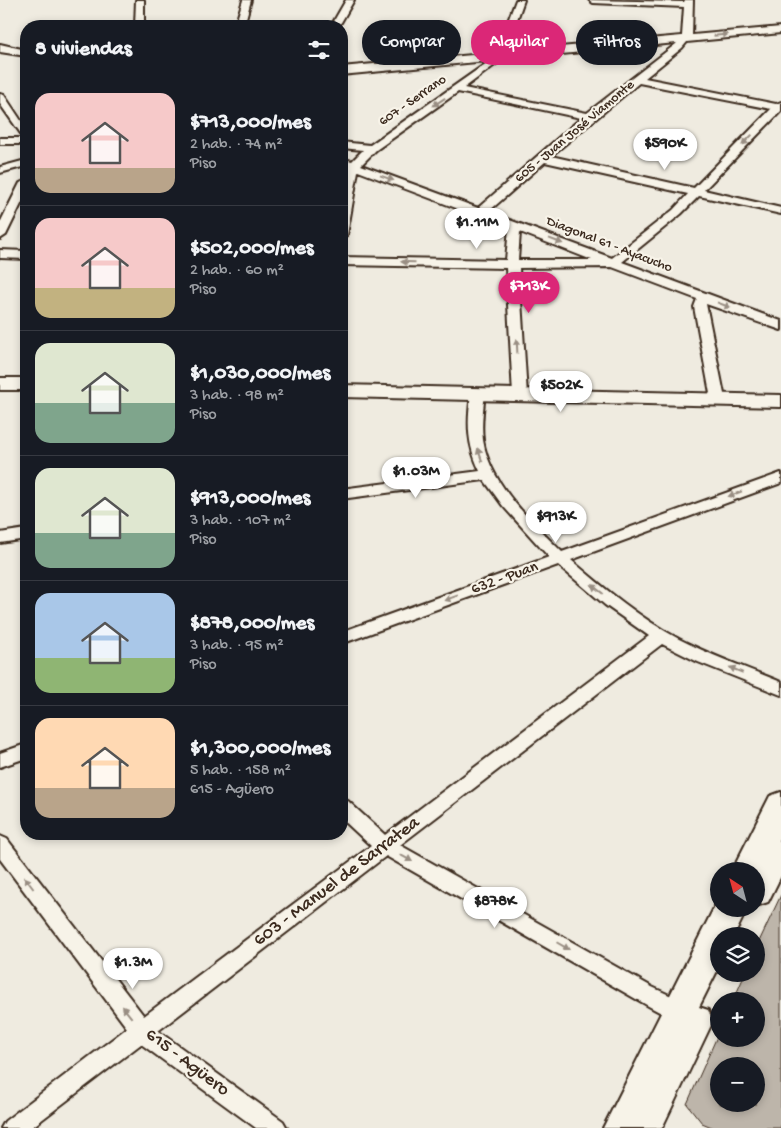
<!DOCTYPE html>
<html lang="es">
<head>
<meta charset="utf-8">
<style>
	:root { --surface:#171b24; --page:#20242c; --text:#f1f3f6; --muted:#9ea1a6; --line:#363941; --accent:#db2777 }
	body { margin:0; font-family:"Gochi Hand",sans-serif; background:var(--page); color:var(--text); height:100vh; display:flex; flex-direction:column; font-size:19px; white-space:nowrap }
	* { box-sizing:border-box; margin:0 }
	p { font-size:16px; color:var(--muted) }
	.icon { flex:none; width:28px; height:28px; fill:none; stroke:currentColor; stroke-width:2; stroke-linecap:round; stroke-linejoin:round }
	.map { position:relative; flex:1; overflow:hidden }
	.panel { position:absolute; left:20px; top:20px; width:328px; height:820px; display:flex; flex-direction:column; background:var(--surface); border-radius:20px; box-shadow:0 2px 8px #0003 }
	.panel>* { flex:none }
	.guide { position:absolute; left:362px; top:20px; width:342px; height:45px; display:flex; gap:10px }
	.needle { width:32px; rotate:324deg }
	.fabs { position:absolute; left:710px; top:862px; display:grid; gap:10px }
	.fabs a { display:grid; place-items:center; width:55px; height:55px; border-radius:50%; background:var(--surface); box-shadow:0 2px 8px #0003; font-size:25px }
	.price { position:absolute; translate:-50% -42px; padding:0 11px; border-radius:18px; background:#fff; color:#222; font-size:16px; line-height:32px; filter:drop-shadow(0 1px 2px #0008) }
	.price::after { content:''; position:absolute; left:50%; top:30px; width:15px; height:11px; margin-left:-8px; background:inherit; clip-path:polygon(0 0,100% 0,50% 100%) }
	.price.selected { background:var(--accent); color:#fff }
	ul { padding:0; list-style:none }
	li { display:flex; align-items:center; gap:15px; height:125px; padding:0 15px }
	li+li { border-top:1px solid var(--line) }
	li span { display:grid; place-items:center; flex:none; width:140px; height:100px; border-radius:15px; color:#555 }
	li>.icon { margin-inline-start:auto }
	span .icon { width:60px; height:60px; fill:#fffc; stroke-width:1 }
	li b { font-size:21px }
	h2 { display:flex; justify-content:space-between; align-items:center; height:60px; padding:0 15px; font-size:21px }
	.tag { padding:0 18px; border-radius:22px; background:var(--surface); box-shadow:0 2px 8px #0003; font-size:18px; line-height:45px }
	.tag.selected { background:var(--accent); color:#fff }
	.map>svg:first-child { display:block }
	.building { fill:#bdb5aa; stroke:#3b2a1e; fill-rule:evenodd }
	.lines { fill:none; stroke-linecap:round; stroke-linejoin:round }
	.minor-casing { stroke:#3b2a1e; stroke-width:4 }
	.tertiary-casing { stroke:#3b2a1e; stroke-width:4 }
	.secondary-casing { stroke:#3b2a1e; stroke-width:4 }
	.primary-casing { stroke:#3b2a1e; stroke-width:4 }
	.minor { fill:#f7f3e8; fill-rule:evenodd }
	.tertiary { fill:#f7f3e8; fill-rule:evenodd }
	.secondary { fill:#f7f3e8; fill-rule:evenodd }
	.primary { fill:#f7f3e8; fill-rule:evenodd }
	.oneway { fill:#998e83 }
	.labels { text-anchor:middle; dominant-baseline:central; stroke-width:4.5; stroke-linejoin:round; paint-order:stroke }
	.far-street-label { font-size:14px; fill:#3b2a1e; stroke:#f7f3e8 }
	.street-label { font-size:16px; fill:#3b2a1e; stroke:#f7f3e8 }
	.near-street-label { font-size:19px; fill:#3b2a1e; stroke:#f7f3e8 }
</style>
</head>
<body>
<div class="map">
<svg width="781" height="1128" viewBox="0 0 781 1128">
	<rect width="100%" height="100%" fill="#efebe0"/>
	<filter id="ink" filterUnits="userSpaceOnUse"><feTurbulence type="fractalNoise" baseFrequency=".02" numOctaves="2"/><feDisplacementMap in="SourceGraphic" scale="10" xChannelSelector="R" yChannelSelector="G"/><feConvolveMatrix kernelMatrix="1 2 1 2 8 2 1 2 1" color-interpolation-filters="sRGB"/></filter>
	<g filter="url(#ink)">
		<!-- building -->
		<path class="building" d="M781,895v233h-67l-12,-5 -15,-19 32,-72v7h37v-38h-23l12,-27h11v-26zM719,1066h37v38h-37z"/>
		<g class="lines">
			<defs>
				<path id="minor" d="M136,0h8v26h-9z
					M243,0h8l-7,26h-9z
					M346,0h8l-15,26h-8z
					M516,0h8l-21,59 -39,29 123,25 89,-69 6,-8 2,-29 -91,-4 -4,-3 95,2 1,-2h8l-1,36 -10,12 -37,30 131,26 5,-2v9l-77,79 77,18v6l-82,-18 -18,18 -59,48 159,59v9l-75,-26 19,95 -2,3 -5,1 -7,-4 -17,-92 3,-8 -85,-32 -93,1 8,127 -7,4 -7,-4 -7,-127 -165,-3v-8l165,3 3,-32 -151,-57 -11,64 -6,4v-38l6,-34 -6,-2v-7l11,3 11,-11 -22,-2v-6l29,3 124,-87zM639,83l132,26 -77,79 -143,-32zM458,92l123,26 -103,90 -117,-43 15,-15zM545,162l143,32 -15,16 -61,48 -124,-46zM520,232l72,28h-74z
					M0,94l4,1 22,33v16h-26v-6h24l-24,-34z
					M26,160v6l-26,7v-6z
					M26,180v14l-20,41 -6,4v-16l20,-40z
					M0,250l26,1v8l-26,-1z
					M478,390l7,4c-2,15 -4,31 -2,46 7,45 49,82 79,112l219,-79v10l-210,77c34,29 69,58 108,79 33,17 68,29 102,43v13l-83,-33 -36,-18 -262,201 252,142 41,19 3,7 -3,7c-17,5 -41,-13 -57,-21l-250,-143 -228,175 125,90 4,7h-31l-115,-84 -110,84h-30l4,-7 122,-93 -127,-169v-23l7,3 137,177 227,-170 -30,-28v-19l7,2 37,34 264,-199 -44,-31 -47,-40 -217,79v-12l208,-75 -46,-51 -19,-26 -143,19v-10l139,-18c-13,-26 -13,-48 -9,-77z
					M26,529v10l-26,4v-10z
					M26,744v14l-26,9v-14z"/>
				<path id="tertiary" d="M781,27v6l-440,42v-8z
					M0,44l26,6v6l-26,-4z"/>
				<path id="secondary" d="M0,378h26v12h-26z
					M341,385l440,10v12l-440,-10z"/>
				<path id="primary" d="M781,792v44l-2,6h2v34l-13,26 -12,4v-35h-24l38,-75z
					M718,900l1,9h28l-13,27h-15v31l-20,40 9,3 5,11 -51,107h-59z"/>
			</defs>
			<!-- minor casing -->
			<use href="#minor" class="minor-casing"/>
			<!-- tertiary casing -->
			<use href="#tertiary" class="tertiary-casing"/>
			<!-- secondary casing -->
			<use href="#secondary" class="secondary-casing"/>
			<!-- primary casing -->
			<use href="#primary" class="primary-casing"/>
			<!-- minor -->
			<use href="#minor" class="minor"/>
			<!-- tertiary -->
			<use href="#tertiary" class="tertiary"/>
			<!-- secondary -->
			<use href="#secondary" class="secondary"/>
			<!-- primary -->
			<use href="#primary" class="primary"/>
		</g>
		<!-- one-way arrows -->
		<defs><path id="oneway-solid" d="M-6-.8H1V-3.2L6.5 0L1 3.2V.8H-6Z" transform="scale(1.25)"/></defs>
		<g class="oneway">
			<use href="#oneway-solid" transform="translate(721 35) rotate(-5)"/>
			<use href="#oneway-solid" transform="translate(439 102) rotate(146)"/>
			<use href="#oneway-solid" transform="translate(747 140) rotate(135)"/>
			<use href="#oneway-solid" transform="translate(387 178) rotate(20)"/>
			<use href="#oneway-solid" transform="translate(556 241) rotate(21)"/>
			<use href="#oneway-solid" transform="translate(408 262) rotate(-179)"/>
			<use href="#oneway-solid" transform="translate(724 305) rotate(21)"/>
			<use href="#oneway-solid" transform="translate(517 346) rotate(-93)"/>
			<use href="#oneway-solid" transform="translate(480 455) rotate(-109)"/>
			<use href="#oneway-solid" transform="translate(735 494) rotate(160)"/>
			<use href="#oneway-solid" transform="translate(597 589) rotate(-142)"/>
			<use href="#oneway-solid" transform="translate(451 598) rotate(160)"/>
			<use href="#oneway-solid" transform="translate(736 670) rotate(-157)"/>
			<use href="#oneway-solid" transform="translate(406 858) rotate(29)"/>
			<use href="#oneway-solid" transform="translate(29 883) rotate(-127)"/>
			<use href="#oneway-solid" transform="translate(563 946) rotate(30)"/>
			<use href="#oneway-solid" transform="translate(127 1012) rotate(-128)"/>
		</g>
	</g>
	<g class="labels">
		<!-- far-street labels -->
		<g class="far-street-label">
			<text transform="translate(413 101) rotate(-35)">607 - Serrano</text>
			<text transform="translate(575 132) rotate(-40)">605 - Juan José Viamonte</text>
			<text transform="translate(609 245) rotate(21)">Diagonal 61 - Ayacucho</text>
		</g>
		<!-- street labels -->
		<g class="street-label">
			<text transform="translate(505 579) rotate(-20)">632 - Puan</text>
		</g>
		<!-- near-street labels -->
		<g class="near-street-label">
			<text transform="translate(337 882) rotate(-37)">603 - Manuel de Sarratea</text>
			<text transform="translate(187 1063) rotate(37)">615 - Agüero</text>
		</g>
	</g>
</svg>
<div class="fabs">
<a><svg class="needle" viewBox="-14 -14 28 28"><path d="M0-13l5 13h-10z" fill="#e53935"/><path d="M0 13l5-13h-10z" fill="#9ea1a6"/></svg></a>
<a><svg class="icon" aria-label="layers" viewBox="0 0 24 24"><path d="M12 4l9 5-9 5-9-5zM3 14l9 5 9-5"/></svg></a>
<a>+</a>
<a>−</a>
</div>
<b class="price" style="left:665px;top:171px">$590K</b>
<b class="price" style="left:477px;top:250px">$1.11M</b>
<b class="price selected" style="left:529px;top:314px">$713K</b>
<b class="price" style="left:561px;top:413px">$502K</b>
<b class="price" style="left:416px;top:499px">$1.03M</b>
<b class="price" style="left:556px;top:544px">$913K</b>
<b class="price" style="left:495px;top:929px">$878K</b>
<b class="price" style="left:133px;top:990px">$1.3M</b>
<div class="guide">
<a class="tag">Comprar</a>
<a class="tag selected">Alquilar</a>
<a class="tag">Filtros</a>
</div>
<section class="panel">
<h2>8 viviendas<svg class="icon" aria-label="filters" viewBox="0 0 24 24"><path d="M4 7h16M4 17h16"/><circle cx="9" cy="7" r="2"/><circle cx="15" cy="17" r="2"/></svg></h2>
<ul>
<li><span style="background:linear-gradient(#f6c9c9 75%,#b9a48a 0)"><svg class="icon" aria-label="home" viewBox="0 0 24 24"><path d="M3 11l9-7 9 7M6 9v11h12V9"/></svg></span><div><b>$713,000/mes</b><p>2 hab. · 74 m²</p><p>Piso</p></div></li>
<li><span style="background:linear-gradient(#f6c9c9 70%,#c2b280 0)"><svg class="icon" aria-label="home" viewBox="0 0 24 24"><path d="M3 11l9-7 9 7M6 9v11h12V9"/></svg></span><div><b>$502,000/mes</b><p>2 hab. · 60 m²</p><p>Piso</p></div></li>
<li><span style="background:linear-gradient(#dfe7d0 60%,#7fa58c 0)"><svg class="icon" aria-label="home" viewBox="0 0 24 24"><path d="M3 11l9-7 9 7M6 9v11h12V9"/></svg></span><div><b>$1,030,000/mes</b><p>3 hab. · 98 m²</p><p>Piso</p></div></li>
<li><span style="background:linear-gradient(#dfe7d0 65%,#7fa58c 0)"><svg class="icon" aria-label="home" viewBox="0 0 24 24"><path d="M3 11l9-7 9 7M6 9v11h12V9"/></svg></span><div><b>$913,000/mes</b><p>3 hab. · 107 m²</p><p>Piso</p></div></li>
<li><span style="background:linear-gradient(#a9c7e8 65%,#8fb573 0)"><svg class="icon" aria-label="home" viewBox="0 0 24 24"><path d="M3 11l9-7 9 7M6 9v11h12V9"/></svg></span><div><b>$878,000/mes</b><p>3 hab. · 95 m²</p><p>Piso</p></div></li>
<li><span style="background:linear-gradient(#ffd9b3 70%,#b9a48a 0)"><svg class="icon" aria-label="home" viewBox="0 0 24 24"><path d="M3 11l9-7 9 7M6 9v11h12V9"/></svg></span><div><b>$1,300,000/mes</b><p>5 hab. · 158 m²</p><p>615 - Agüero</p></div></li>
</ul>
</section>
</div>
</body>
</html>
